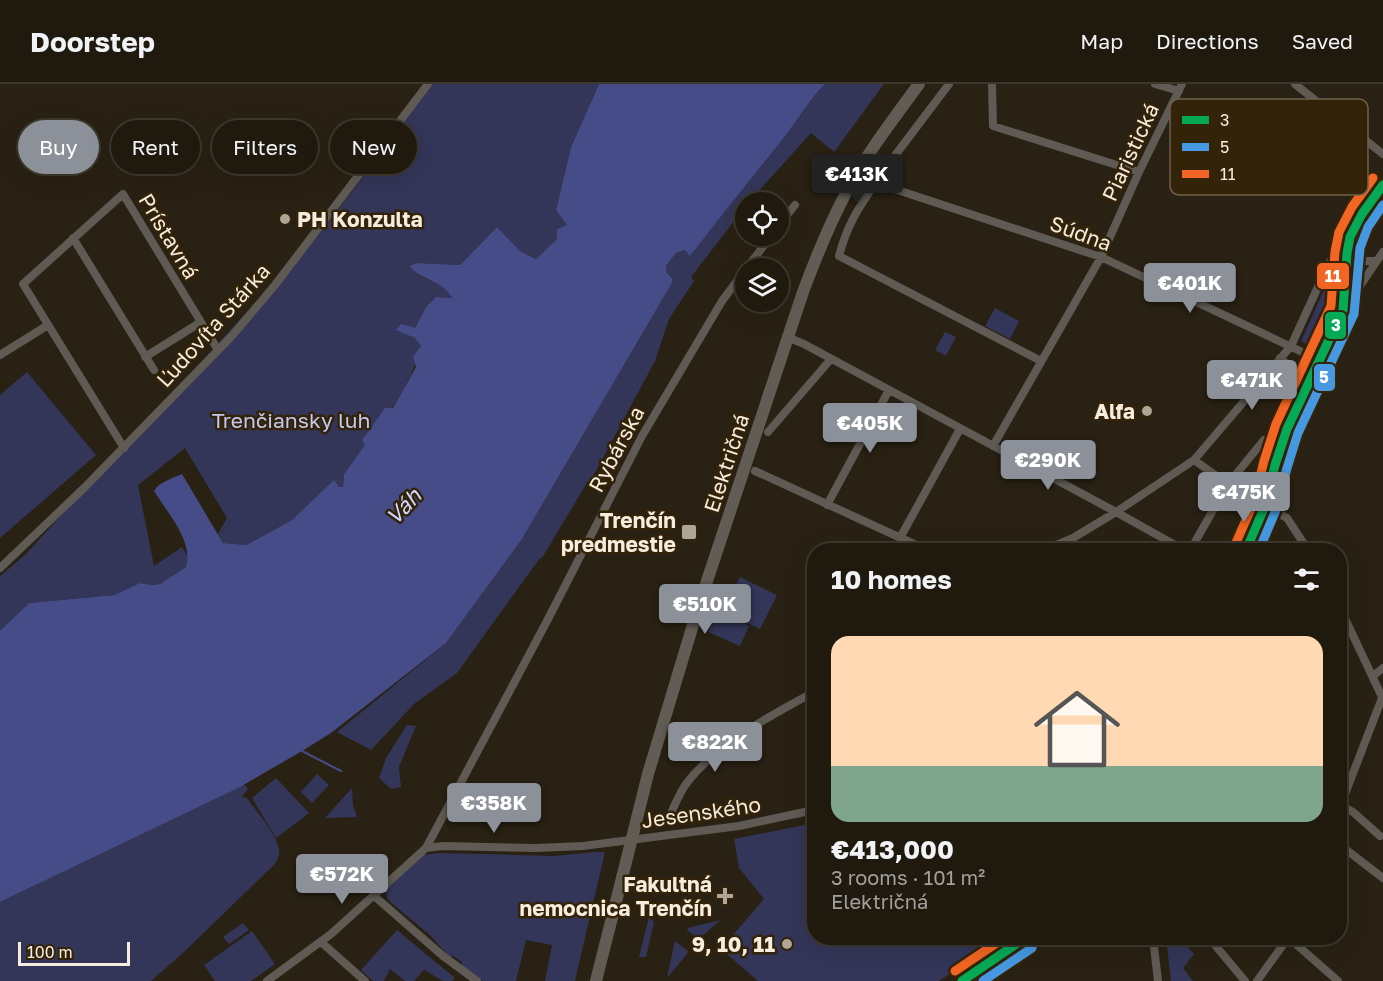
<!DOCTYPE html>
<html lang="en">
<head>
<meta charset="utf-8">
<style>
	:root { --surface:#1f190e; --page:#2c261c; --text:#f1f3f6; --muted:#a1a09e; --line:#3c382e; --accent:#8c9099 }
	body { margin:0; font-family:"Golos Text",sans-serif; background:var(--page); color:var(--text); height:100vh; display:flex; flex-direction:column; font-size:22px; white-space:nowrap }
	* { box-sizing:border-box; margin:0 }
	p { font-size:20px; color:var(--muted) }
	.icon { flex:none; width:33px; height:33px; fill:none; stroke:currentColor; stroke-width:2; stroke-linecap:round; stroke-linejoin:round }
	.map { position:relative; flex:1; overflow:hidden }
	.sheet { position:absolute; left:807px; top:459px; width:540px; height:402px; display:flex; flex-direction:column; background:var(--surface); border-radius:24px; box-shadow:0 6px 24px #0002,0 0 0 2px var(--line) }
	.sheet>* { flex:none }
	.guide { position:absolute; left:18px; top:36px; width:570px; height:54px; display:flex; gap:12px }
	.controls { position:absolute; left:735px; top:108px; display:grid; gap:12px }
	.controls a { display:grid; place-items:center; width:54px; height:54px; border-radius:50%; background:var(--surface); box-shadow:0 6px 24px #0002,0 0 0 2px var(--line); font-size:30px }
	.scale { position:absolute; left:18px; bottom:15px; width:112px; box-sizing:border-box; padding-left:6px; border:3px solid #f7edde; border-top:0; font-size:16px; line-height:21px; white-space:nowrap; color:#f7edde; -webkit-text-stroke:4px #332309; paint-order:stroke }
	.price { position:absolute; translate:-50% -51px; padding:0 14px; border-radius:6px; background:var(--accent); color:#fff; font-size:20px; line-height:39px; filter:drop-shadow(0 2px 3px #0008) }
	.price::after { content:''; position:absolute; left:50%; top:36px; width:18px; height:14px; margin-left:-9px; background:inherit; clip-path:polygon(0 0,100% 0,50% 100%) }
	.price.active { background:#222; color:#fff }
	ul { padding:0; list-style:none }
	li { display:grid; align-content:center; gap:12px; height:318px; padding:0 24px }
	li span { display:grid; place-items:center; height:186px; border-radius:18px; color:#555 }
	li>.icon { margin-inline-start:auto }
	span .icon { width:108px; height:108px; fill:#fffc; stroke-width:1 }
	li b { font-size:26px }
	h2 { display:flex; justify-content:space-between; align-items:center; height:72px; padding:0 24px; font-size:26px }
	.chip { padding:0 21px; border-radius:27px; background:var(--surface); box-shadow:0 6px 24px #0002,0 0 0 2px var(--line); font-size:21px; line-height:54px }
	.chip.active { background:var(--accent); color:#fff }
	header { display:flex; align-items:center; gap:36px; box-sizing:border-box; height:84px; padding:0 30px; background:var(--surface); border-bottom:2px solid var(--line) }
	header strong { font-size:28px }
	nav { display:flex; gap:33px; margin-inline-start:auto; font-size:21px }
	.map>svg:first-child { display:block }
	.green { fill:#333658 }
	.water { fill:#454c87 }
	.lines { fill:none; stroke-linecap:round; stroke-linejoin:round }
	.stream { stroke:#454c87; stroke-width:2 }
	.street { stroke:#5f5b54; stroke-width:8 }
	.secondary { stroke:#615c54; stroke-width:12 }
	.secondary-bridge { stroke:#615c54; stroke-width:12 }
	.bus-1-casing { stroke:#332309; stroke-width:14 }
	.bus-2-casing { stroke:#332309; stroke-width:14 }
	.bus-3-casing { stroke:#332309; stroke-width:14 }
	.bus-1 { stroke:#06aa56; stroke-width:9 }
	.bus-2 { stroke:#4699e1; stroke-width:9 }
	.bus-3 { stroke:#f26522; stroke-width:9 }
	.poi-dot { fill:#afa697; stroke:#332309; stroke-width:2 }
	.labels { text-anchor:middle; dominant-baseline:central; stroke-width:5; stroke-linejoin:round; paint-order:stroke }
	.street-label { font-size:21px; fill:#f7edde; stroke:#332309 }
	.poi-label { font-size:21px; font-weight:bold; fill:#f7edde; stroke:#332309; text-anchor:end }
	.park-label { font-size:21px; fill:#c2caf1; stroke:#332309 }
	.water-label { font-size:22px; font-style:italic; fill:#d0d8ff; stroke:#332309 }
	.key { fill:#332309; stroke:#6e6049; stroke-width:1.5 }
	.key-label { font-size:16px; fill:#f7edde }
	.line-badge { stroke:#332309; stroke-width:2 }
	.badge-label { font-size:16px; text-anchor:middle; font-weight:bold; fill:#fff }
</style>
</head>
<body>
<header>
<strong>Doorstep</strong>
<nav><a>Map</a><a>Directions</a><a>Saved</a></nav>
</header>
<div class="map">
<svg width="1383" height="897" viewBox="0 0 1383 897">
	<rect width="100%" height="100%" fill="#292113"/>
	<!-- green -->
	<path class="green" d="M432,0h167l-28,63 -15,63 12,15 -11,4v10l-21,20 -16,-8 -23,-24 -37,38 -43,-2 -8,3c11,15 35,15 44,32l-17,-1 -10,10 -11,21 -18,2 19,8 5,8c-12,48 -48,88 -77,128l-1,13h-4l-5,-6 -42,39 -46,25 -23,-2 -5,-9 9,-16 -42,-70 -47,37 16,81 28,-19 7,11 -3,9 -26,17 -8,1 -12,-2 -26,12 -85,8 -29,29v-56l25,-21 219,-240 3,7 88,-108z
		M825,0h59l-50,68 -23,-19 -62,69h-3l-1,5 -54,70 3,4 -25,38 -14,42 -65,121 -2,-1 -46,77h-2l-83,115 -43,31 -43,46 -34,-18 109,-89 76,-104 150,-256v-5l-6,-6v-6l10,-13 8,-3 3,2 2,4 6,-6c29,-38 58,-74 88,-111 14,-18 25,-38 42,-55z
		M1332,195h3l2,3c-1,25 -8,43 -19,65h-6l-10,-5v-3l26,-58z
		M995,224l24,13 -9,18 -25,-13z
		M945,248l11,5 -10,19 -11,-6z
		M27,288l69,83 -96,83v-143z
		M740,493l37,18 -17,34 -37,-18z
		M717,528l32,14 -9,20 -32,-14z
		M407,641l9,1 -17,41 2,20 -10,2 -12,-11 7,-20z
		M317,690l12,11 -17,18 -11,-11z
		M276,694l33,35 -33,25 -24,-40z
		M244,700l4,5 -6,8 5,1c8,12 36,43 32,57 0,3 -3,6 -4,9l-91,88 -33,29h-151v-79z
		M352,704l1,17 4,12 -32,1z
		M814,739v115h189l-64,43h-181l-37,-32 43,-50 -25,-31 -5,-29z
		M594,768h11l-30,129h-30l7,-36 -26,-5 -10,41h-33l-21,-13v-6l-10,-7 -1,4 -20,-23 -43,-36 -2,-7 2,-6 34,-32 17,-2 115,3z
		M649,833l5,5 -8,35h-7z
		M720,836l-21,19 -12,-9 1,-2z
		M243,839l6,7 -20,14 -6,-7z
		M397,846l58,48 -3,3h-9l-19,-11 -10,11h-9l-15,-12 -6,12h-11l-12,-11z
		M252,847l23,33 -24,17h-36l-11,-16z
		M1166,854h21l-4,3 11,13 -11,14 10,13h-22z
		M675,857l13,10 -1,3 -20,24z"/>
	<!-- water -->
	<path class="water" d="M599,0h226c-17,17 -28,37 -42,55 -30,37 -59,73 -88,111l-6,6 -2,-4 -3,-2 -8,3 -10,13v6l6,6v5l-150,256 -76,104 -115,90 -29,18 -62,36 -240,115v-271l29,-28 85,-8 26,-12 12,2 8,-1 26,-17c8,-25 -19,-55 -32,-76 5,-9 19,-13 28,-17l41,69 23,2 46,-25 42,-40 5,7h4l1,-13 21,-29 -3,-5 23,-32h8l23,-41 -3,-10 8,-11 -6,-8 -19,-8 5,-6 14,4 11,-21 10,-10 16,1c-8,-17 -32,-18 -43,-32l8,-3 43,2 37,-38 23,24 16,8 21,-20v-10l10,-4 -11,-15 15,-63z"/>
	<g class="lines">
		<!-- stream -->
		<path class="stream" d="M302,667l39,20"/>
		<!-- street -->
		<path class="street" d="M992,0l1,42 146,46
			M1155,0l24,7
			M1295,0l88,70
			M870,70v14l6,14
			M855,92l246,81 218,103
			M876,98c-18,27 -29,43 -37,74l202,105
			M882,100l-1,-10 68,-90
			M778,142l17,-21
			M73,154l81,132
			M1347,173l14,4h15
			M1345,224l38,-56
			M787,253l17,7 312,168 68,38
			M0,271l48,-30
			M145,273l56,-35
			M1280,274l29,24
			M768,348l63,-73
			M993,362l108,-189 38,-85 43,-88
			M124,364l-101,-164 100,-90 95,156
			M1194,376l34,24
			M755,387l172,79
			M827,421l62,-115
			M1265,422l22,12 21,32
			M900,454l60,-109
			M1195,458l33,-58 36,-44 16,9
			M1044,466l29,-12 43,-26 78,-52 97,-114 37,-81 13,-23 15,-15
			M1246,466l19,-44 10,-41 12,-36 56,-119c4,-21 1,-43 5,-65 5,-21 22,-43 35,-60
			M0,484l84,-80 147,-151 44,-52 153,-201
			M1340,524l43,91
			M1373,592l10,-8
			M1340,721l13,7 27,24
			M1340,723l42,-109
			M669,734c5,-12 10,-24 17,-34 32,-42 83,-67 128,-92
			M1340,761l43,33
			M426,764l121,-227 95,-185 80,-135 49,-65
			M373,811l70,61 34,25
			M1153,854l5,43
			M1209,854l36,43
			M1289,854l49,43
			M321,858l44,39
			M267,897l64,-47 95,-86 17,-2 93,2 47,-2 156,-20 75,-16
			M962,897l63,-43
			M1257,897l31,-43"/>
		<!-- secondary -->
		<path class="secondary" d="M634,746l14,-56 50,-166 105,-316c13,-35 27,-69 44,-101 20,-38 47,-73 72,-107
			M596,897l30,-119"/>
		<!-- secondary-bridge -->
		<path class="secondary-bridge" d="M626,778l8,-32"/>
		<defs>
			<path id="bus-1" d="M1246,466l19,-44 10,-41 12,-36 56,-119 4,-57 3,-16 12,-23 21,-29
				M962,897l63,-43"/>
			<path id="bus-2" d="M1259,466l17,-40 11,-42 11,-35 56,-119 6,-66 8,-21 15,-22
				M983,897l49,-33"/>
			<path id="bus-3" d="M1235,461l19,-43 10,-41 12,-37 55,-118 4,-54 4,-20 13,-25 21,-29
				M955,887l49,-33"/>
		</defs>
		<!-- bus-1 casing -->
		<use href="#bus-1" class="bus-1-casing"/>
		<!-- bus-2 casing -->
		<use href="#bus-2" class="bus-2-casing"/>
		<!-- bus-3 casing -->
		<use href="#bus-3" class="bus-3-casing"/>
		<!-- bus-1 -->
		<use href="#bus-1" class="bus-1"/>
		<!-- bus-2 -->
		<use href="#bus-2" class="bus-2"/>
		<!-- bus-3 -->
		<use href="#bus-3" class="bus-3"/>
	</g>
	<!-- markers -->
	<g class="poi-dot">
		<circle cx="285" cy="135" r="6"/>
		<circle cx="1147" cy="327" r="6"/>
		<rect x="681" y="440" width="16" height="16" rx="3"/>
		<path d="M722 803h6v6h6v6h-6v6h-6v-6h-6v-6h6z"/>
		<circle cx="787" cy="860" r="6"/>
	</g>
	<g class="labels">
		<!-- street labels -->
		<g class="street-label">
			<text transform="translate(1130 68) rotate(-65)">Piaristická</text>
			<text transform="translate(1081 149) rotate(20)">Súdna</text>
			<text transform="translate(169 152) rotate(59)">Prístavná</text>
			<text transform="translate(213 241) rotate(-48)">Ľudovíta Stárka</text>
			<text transform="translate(616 365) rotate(-62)">Rybárska</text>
			<text transform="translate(726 379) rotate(-72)">Električná</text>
			<text transform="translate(701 728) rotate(-8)">Jesenského</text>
		</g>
		<!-- poi labels -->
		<g class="poi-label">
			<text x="297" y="135" text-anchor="start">PH Konzulta</text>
			<text x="1135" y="327">Alfa</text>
			<text x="676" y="436">Trenčín<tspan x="676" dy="24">predmestie</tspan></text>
			<text x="712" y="800">Fakultná<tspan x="712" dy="24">nemocnica Trenčín</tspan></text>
			<text x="775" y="860">9, 10, 11</text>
		</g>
		<!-- park labels -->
		<g class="park-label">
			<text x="291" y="336">Trenčiansky luh</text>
		</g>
		<!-- water labels -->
		<g class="water-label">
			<text transform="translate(403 422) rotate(-47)">Váh</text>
		</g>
	</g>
	<!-- legend -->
	<rect x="1170" y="15" width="198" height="96" rx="9" class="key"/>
	<rect x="1182" y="32" width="27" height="8" fill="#06aa56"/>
	<rect x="1182" y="59" width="27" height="8" fill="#4699e1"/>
	<rect x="1182" y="86" width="27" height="8" fill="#f26522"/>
	<g class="key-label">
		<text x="1220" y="42">3</text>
		<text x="1220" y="69">5</text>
		<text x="1220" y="96">11</text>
	</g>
	<g class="line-badge">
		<rect x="1316" y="178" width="34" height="28" rx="6" fill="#f26522"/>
		<rect x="1324" y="227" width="23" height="29" rx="6" fill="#06aa56"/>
		<rect x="1313" y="279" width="23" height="29" rx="6" fill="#4699e1"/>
	</g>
	<g class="badge-label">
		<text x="1333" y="198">11</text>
		<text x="1336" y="247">3</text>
		<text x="1324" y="299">5</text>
	</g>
</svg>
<div class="controls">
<a><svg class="icon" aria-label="locate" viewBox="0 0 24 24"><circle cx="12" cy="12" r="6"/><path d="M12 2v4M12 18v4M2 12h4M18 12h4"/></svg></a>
<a><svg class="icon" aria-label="layers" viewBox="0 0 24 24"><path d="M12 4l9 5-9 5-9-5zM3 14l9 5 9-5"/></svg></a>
</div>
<div class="scale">100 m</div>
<b class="price active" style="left:857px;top:121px">€413K</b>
<b class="price" style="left:1190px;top:230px">€401K</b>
<b class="price" style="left:1252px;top:327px">€471K</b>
<b class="price" style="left:870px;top:370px">€405K</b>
<b class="price" style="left:1048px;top:407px">€290K</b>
<b class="price" style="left:1244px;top:439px">€475K</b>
<b class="price" style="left:705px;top:551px">€510K</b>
<b class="price" style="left:715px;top:689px">€822K</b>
<b class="price" style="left:494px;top:750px">€358K</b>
<b class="price" style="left:342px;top:821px">€572K</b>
<div class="guide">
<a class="chip active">Buy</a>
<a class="chip">Rent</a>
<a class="chip">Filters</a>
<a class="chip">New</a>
</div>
<section class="sheet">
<h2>10 homes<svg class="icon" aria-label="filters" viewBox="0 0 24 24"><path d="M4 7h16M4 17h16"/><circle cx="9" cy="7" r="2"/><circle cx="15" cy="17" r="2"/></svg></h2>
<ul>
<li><span style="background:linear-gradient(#ffd9b3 70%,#7fa58c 0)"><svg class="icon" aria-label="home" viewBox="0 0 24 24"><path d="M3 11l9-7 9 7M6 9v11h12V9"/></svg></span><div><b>€413,000</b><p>3 rooms · 101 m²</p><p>Električná</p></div></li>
</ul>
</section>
</div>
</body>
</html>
